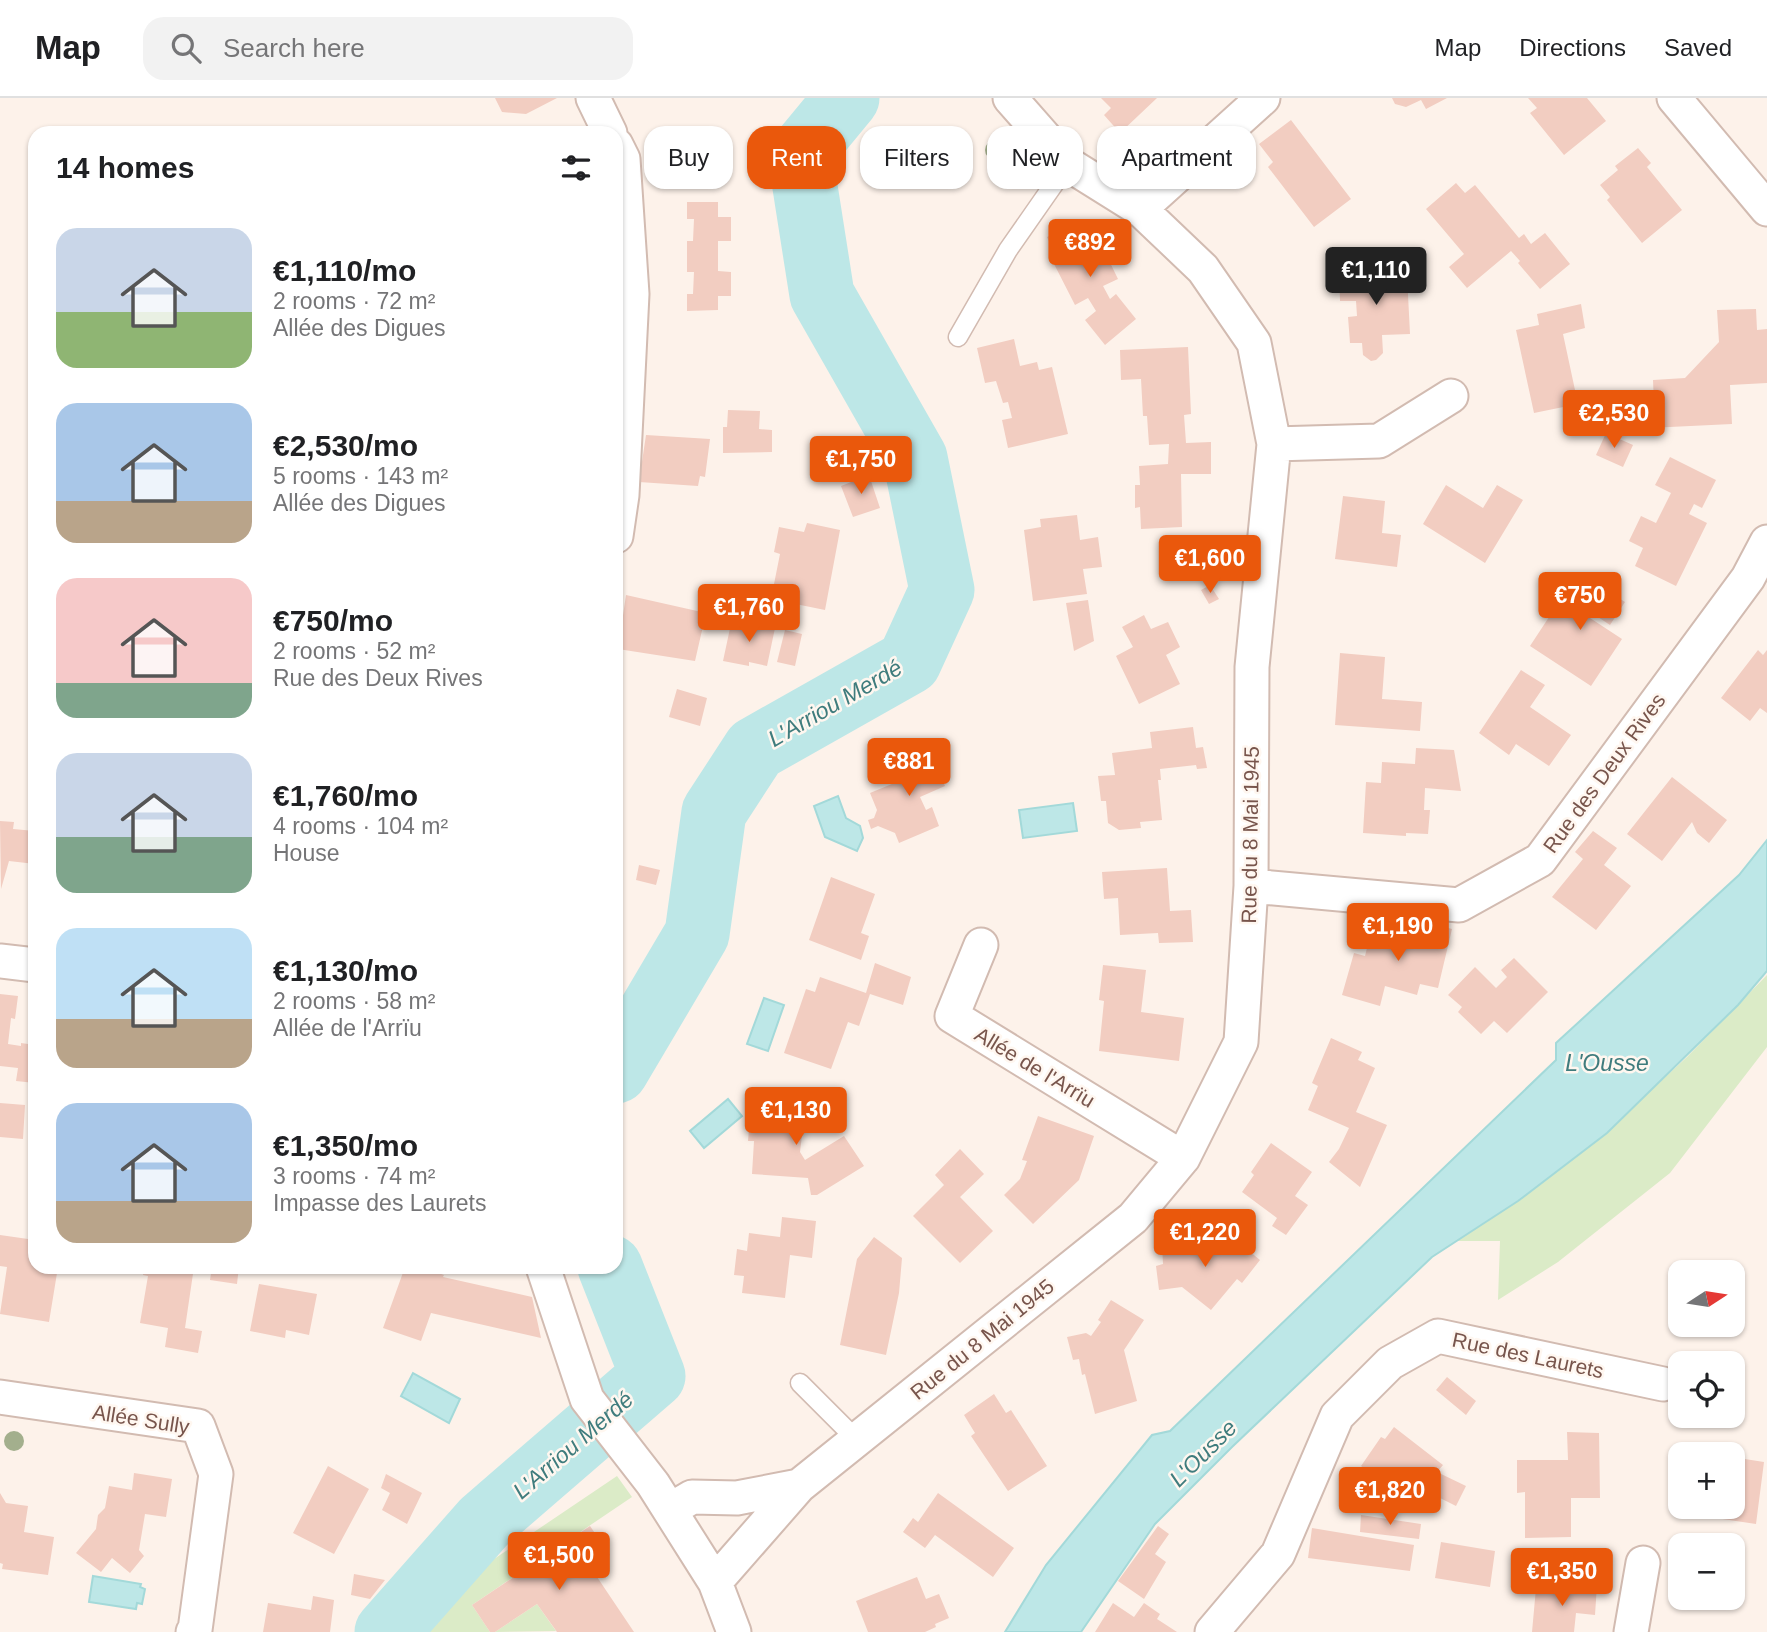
<!DOCTYPE html>
<html lang="en">
<head>
<meta charset="utf-8">
<style>
	:root { --surface:#fff; --page:#f2f2f2; --text:#202124; --muted:#757577; --line:#e0e0e0; --accent:#ea580c }
	body { margin:0; font-family:Arial,sans-serif; background:var(--page); color:var(--text); height:100vh; display:flex; flex-direction:column; font-size:26px; white-space:nowrap }
	* { box-sizing:border-box; margin:0 }
	p { font-size:23px; color:var(--muted) }
	.icon { flex:none; width:38px; height:38px; fill:none; stroke:currentColor; stroke-width:2; stroke-linecap:round; stroke-linejoin:round }
	.map { position:relative; flex:1; overflow:hidden }
	.sheet { position:absolute; left:28px; top:28px; width:595px; height:1148px; display:flex; flex-direction:column; background:var(--surface); border-radius:21px; box-shadow:0 2px 5px #0004 }
	.sheet>* { flex:none }
	.top-card { position:absolute; left:644px; top:28px; width:665px; height:63px; display:flex; gap:14px }
	.needle { width:46px; rotate:78deg }
	.tools { position:absolute; left:1668px; top:1162px; display:grid; gap:14px }
	.tools a { display:grid; place-items:center; width:77px; height:77px; border-radius:14px; background:var(--surface); box-shadow:0 2px 5px #0004; font-size:35px }
	.price { position:absolute; translate:-50% -60px; padding:0 16px; border-radius:7px; background:var(--accent); color:#fff; font-size:23px; line-height:46px; filter:drop-shadow(0 2px 4px #0008) }
	.price::after { content:''; position:absolute; left:50%; top:42px; width:21px; height:16px; margin-left:-10px; background:inherit; clip-path:polygon(0 0,100% 0,50% 100%) }
	.price.active { background:#222; color:#fff }
	ul { padding:0; list-style:none }
	li { display:flex; align-items:center; gap:21px; height:175px; padding:0 28px }
	li span { display:grid; place-items:center; flex:none; width:196px; height:140px; border-radius:21px; color:#555 }
	li>.icon { margin-inline-start:auto }
	span .icon { width:84px; height:84px; fill:#fffc; stroke-width:1 }
	li b { font-size:30px }
	h2 { display:flex; justify-content:space-between; align-items:center; height:84px; padding:0 28px; font-size:30px }
	.chip { padding:0 24px; border-radius:21px; background:var(--surface); box-shadow:0 2px 5px #0004; font-size:24px; line-height:63px }
	.chip.active { background:var(--accent); color:#fff }
	header { display:flex; align-items:center; gap:42px; box-sizing:border-box; height:98px; padding:0 35px; background:var(--surface); border-bottom:2px solid var(--line) }
	header strong { font-size:33px }
	nav { display:flex; gap:38px; margin-inline-start:auto; font-size:24px }
	.search { width:490px; height:63px; background:var(--page); display:flex; align-items:center; gap:18px; box-sizing:border-box; padding:0 24px; border-radius:21px; color:var(--muted); font-size:26px }
	.map>svg:first-child { display:block }
	.green { fill:#dbebc7 }
	.water { fill:#bde7e7; stroke:#a3d9d9; stroke-width:2 }
	.lines { fill:none; stroke-linecap:round; stroke-linejoin:round }
	.river { stroke:#bde7e7; stroke-width:65 }
	.building { fill:#f2cdc1 }
	.service-casing { stroke:#d2bbb1; stroke-width:21 }
	.minor-casing { stroke:#d2bbb1; stroke-width:37 }
	.service { stroke:#fff; stroke-width:18 }
	.minor { stroke:#fff; stroke-width:33 }
	.tree { fill:#a3af8d }
	.labels { text-anchor:middle; dominant-baseline:central; stroke-width:5; stroke-linejoin:round; paint-order:stroke }
	.street-label { font-size:21px; fill:#78554c; stroke:#fff7f0 }
	.water-label { font-size:23px; font-style:italic; fill:#3f7c7d; stroke:#fff7f0 }
</style>
</head>
<body>
<header>
<strong>Map</strong>
<div class="search"><svg class="icon" aria-label="search" viewBox="0 0 24 24"><circle cx="10" cy="10" r="6"/><path d="M15 15l6 6"/></svg>Search here</div>
<nav><a>Map</a><a>Directions</a><a>Saved</a></nav>
</header>
<div class="map">
<svg width="1767" height="1534" viewBox="0 0 1767 1534">
	<rect width="100%" height="100%" fill="#fdf2ea"/>
	<!-- green -->
	<path class="green" d="M1767,877v72l-97,126 -112,89 -60,38 2,-59h-43l169,-128 61,-56z
		M617,1378l15,21 -160,108 18,27h-67l28,-44z
		M537,1506l19,27 -61,1z"/>
	<!-- water -->
	<path class="water" d="M838,698l8,22 14,8 3,12 -6,13 -32,-14 -11,-31z
		M1073,705l4,28 -54,7 -4,-28z
		M1767,742v131l-29,34 -131,128 -89,68 -86,56 -200,190 -77,77 -74,108h-76l41,-67 106,-130 18,-4 386,-371v-17l183,-168z
		M764,900l20,7 -16,46 -21,-7z
		M728,1001l14,17 -38,32 -14,-17z
		M413,1275l47,26 -11,24 -48,-27z
		M93,1478l48,8 -1,3 5,2 -3,15 -5,-1 -1,6 -47,-7z"/>
	<g class="lines">
		<!-- river -->
		<path class="river" d="M616,973l81,-137 17,-122 41,-63 154,-87 33,-72 -27,-132 -93,-163 -22,-140 47,-57
			M387,1534l97,-110 169,-146 -43,-109"/>
	</g>
	<!-- building -->
	<path class="building" d="M495,0h62l-31,16 -24,-2z
		M1101,0h56l-37,35 -16,-18 7,-7z
		M1392,0h55l-21,11 -5,-9 -15,7 -11,-3z
		M1528,0h59l19,23 -42,34 -34,-42 7,-5z
		M1291,22l60,79 -37,28 -46,-60 5,-5 -14,-18z
		M1638,50l13,15 -4,4 35,43 -40,33 -35,-43 3,-3 -10,-12 18,-15 -3,-4z
		M1456,85l9,10 10,-8 44,53 5,-4 7,10 14,-11 25,31 -30,25 -22,-26 2,-2 -9,-10 -44,37 -18,-21 15,-13 -38,-45z
		M687,104h31v15h13v24h-13v30l13,1v24h-13v14l-31,1v-17h6l1,-22h-7v-31h6l1,-22h-7z
		M1084,122l10,21 5,-1 19,39 -15,7 7,13 6,-5 20,25 -31,26 -20,-25 11,-9 -8,-13 -13,7 -22,-43 5,-2 -11,-23z
		M1382,161v17l25,-1 3,59 -28,1 1,18 -7,7 -5,1 -8,-6 -1,-12h-12l-2,-26 9,-1 -1,-15h-16l-1,-31 8,6 16,1 -1,-17z
		M1581,206l4,24 -22,6 15,70 -44,9 -18,-83 23,-5 -2,-11z
		M1756,211l1,21 10,-1v54l-37,2 2,39 -83,4 -2,-24h7l-1,-24 32,-2 34,-36 -2,-32z
		M1014,241l6,27 17,-4 2,8 13,-3 16,67 -60,14 -6,-28 10,-2 -4,-16 -5,1 -7,-22 -11,2 -8,-35z
		M1188,249l3,67 -7,1 2,28 25,-1v32h-30l1,53 -41,2 -1,-22 -5,1v-23h5l-1,-19 29,-2 1,-20 -20,1 -2,-29h-4l-2,-37 -20,1 -1,-30z
		M728,312l32,1 -1,18 13,1v22l-49,1v-26h4z
		M1606,335l27,12 -10,22 -27,-12z
		M646,337l64,4 -5,38 -5,-1 -2,10 -59,-4z
		M1670,359l46,23 -14,28 -8,-4 -5,10 18,9 -31,63 -41,-20 8,-18 -14,-7 12,-25 15,7 15,-30 -16,-8z
		M869,377l11,33 -27,9 -12,-31z
		M1446,387l37,23 14,-23 26,15 -38,63 -62,-39z
		M1343,398l42,5 -3,32 19,2 -4,32 -62,-8z
		M1077,417l3,25 18,-3 4,30 -19,2 4,25 -54,7 -9,-71 17,-3 -1,-8z
		M807,425l33,7 -15,80 -54,-11 9,-45 -6,-2 5,-25 25,5z
		M1576,478l28,19h10l11,7 -15,23 -18,-12 -2,5 32,21 -31,47 -61,-40z
		M1210,487l9,14 -10,5 -8,-14z
		M626,497l80,18 -11,48 -77,-12z
		M1088,502l6,41 -20,10 -8,-48z
		M1144,517l7,14 17,-7 12,25 -14,8 14,29 -41,20 -23,-48 17,-9 -11,-20z
		M732,521l43,9 -8,38 -18,-4v4l-26,-5z
		M785,532l17,4 -7,32 -18,-4z
		M1758,552l5,5 4,-5v63l-7,-5 -10,13 -29,-23z
		M1340,555l45,4 -3,42 40,3 -2,29 -85,-6z
		M1521,572l24,15 -15,22 41,28 -22,31 -33,-22 -7,11 -30,-22z
		M677,591l30,9 -7,28 -31,-9z
		M1193,629l3,21 7,-1 4,21 -10,1 -1,-4 -36,4 1,11h-3l4,40 -22,2 1,6 -22,2 -11,-7 -2,-22h-5l-3,-25 17,-1 -3,-22 40,-5 -2,-16z
		M928,648l17,40 -25,11 6,13 6,-3 7,19 -40,17 -4,-10 -17,-7 -7,3 -3,-9 6,-2 3,-8 -7,-17 39,-16 -8,-20z
		M1416,650l38,2 7,41 -36,-3 -1,22h6l-2,24 -22,-1v3l-43,-3 3,-51 15,1 1,-21 33,2z
		M1672,679l55,43 -18,23 -12,-10 -5,-11 -30,39 -35,-27z
		M0,723l14,1 -1,7 22,2v33l-26,-3 -8,28z
		M1593,733l24,17 -13,17 27,21 -35,44 -44,-33 31,-38 -8,-7z
		M639,767l21,5 -4,15 -20,-5z
		M1167,770l3,43 21,-1 2,32 -34,1 -1,-10 -38,2 -2,-37 -14,1 -2,-27z
		M831,779l44,17 -14,39 8,3 -8,24 -52,-20z
		M1415,821l37,10 -14,59 -18,-4 -3,11 -32,-9 -5,20 -38,-11 12,-42 11,3 7,-28 37,10z
		M1514,860l34,34 -41,41 -13,-12 -13,13 -23,-22 4,-5 -14,-12 27,-28 21,21 11,-11 -6,-7z
		M875,865l36,14 -8,28 -33,-11 -11,32 -11,-4 -17,47 -47,-16 22,-64 9,3 5,-15 46,16z
		M1103,867l43,5 -5,42 43,6 -5,43 -80,-10 5,-50 -5,-1z
		M0,896l18,2 -3,23 -4,-1 -3,26 13,2v-3l14,2v38l-19,-2 2,-13 -18,-2z
		M1331,940l31,14 -4,8 17,8 -19,44 31,13 -27,62 -31,-25 10,-13 10,-21 -41,-18 10,-24 -6,-3z
		M758,1000l50,5 -2,25 -3,-1 -3,25 5,8 39,-24 20,30 -47,29h-6l-3,-17 -56,-4 2,-33h-6l2,-24h7z
		M0,1005l25,2 -2,34 -23,-2z
		M1038,1018l56,20 -15,44 -46,44 -29,-29 16,-16 7,-18 -5,-1z
		M1271,1045l41,29 -17,24 13,9 -22,30 -14,-9 5,-8 -35,-26 12,-17 -3,-3z
		M960,1051l24,25 -24,23 33,34 -33,32 -47,-47 31,-31 -9,-10z
		M782,1119l34,4 -4,37 -22,-3 -5,43 -43,-5 2,-17 -10,-1 3,-26 10,2 2,-18 31,4z
		M1226,1134l34,28 -18,23 -5,-4 -26,31 -29,-23 -23,3 -3,-24 7,-2 -1,-19 28,-2 8,6v5l6,5z
		M0,1137l35,5v27h23l-9,55 -49,-8 7,-47 -7,-1z
		M874,1139l28,21 -3,35 -13,62 -46,-10 17,-86z
		M144,1169h50l-9,61 17,3 -4,22 -33,-6 3,-19 -28,-5 8,-47 -5,-1z
		M212,1169h27l-2,17 -27,-4z
		M405,1169h16l23,8 -1,2 89,20 9,41 -110,-25 -10,28 -38,-13z
		M259,1186l58,10 -8,41 -23,-5 -1,8 -35,-7z
		M1111,1202l33,20 -20,30 13,51 -42,13 -10,-40 -3,1 -3,-16 -6,1 -6,-23 19,-4 5,3 10,-14 -3,-2z
		M1447,1279l29,24 -10,14 -30,-25z
		M994,1296l12,19 5,-3 36,56 -39,25 -37,-55 4,-3 -11,-18z
		M1394,1329l49,38 -6,7 29,14 -10,20 -32,-16 -12,16 -51,-40 20,-29 4,2z
		M1567,1334l32,1 1,65h-29v39l-46,1v-46l-8,1v-33h51z
		M1732,1359l32,5 -8,62 -67,-10 1,-7h42z
		M328,1368l41,23 -35,65 -41,-21z
		M134,1375l38,6 -6,38 -21,-3 -6,36 5,6 -14,17 -18,-15 -11,14 -25,-19 20,-24 2,-14 7,-7 4,-22 23,4z
		M386,1376l36,19 -15,31 -25,-14 8,-17 -9,-5z
		M0,1395l6,10 22,3 -4,26 30,5 -6,38 -46,-6 1,-5 -3,-1z
		M938,1395l76,55 -21,29 -58,-42 -10,13 -22,-16 10,-14 5,4z
		M1361,1417l60,9 -2,15 -59,-7z
		M590,1428l20,29 -19,13 43,64h-77l-20,-28 -42,28h-5l-18,-27z
		M1158,1428l11,8 -14,20 11,8 -22,37 -26,-18z
		M1312,1430l102,17 -4,26 -102,-13z
		M1441,1444l54,9 -5,36 -55,-9z
		M354,1476l31,6 -15,19 -19,-4z
		M917,1479l9,22 13,-5 10,24 -14,6 1,3 -11,5h-57l-12,-31z
		M1577,1485l20,2 -2,30 -19,-2 -2,19h-42l4,-44 40,5z
		M313,1498l21,4 -4,32h-67l5,-29 43,7z
		M1113,1505l21,14 10,-14 16,11 -3,5 20,13h-82z"/>
	<g class="lines">
		<defs>
			<path id="service" d="M958,239l50,-87 60,-86
				M800,1285l57,57"/>
			<path id="minor" d="M593,0l17,35
				M1674,0l93,111
				M616,47l7,14 9,135 -10,201 -6,41
				M1140,111l123,-111
				M1274,346l105,-3 72,-45
				M1251,788l208,19 81,-45 208,-282 19,-36
				M981,847l-29,71 231,142
				M0,863l35,4
				M543,1169l44,132 66,85 62,98 19,50
				M0,1299l198,29 18,48 -21,156 -2,2
				M670,1412l22,-13 45,1 62,-12
				M715,1484l84,-96 334,-268 50,-60 58,-116 10,-156 1,-219 22,-223 -20,-101 -51,-74 -63,-60 -72,-45 -58,-66
				M1212,1534l66,-78 59,-138 53,-53 48,-27 225,48
				M1631,1534l12,-69"/>
		</defs>
		<!-- service casing -->
		<use href="#service" class="service-casing"/>
		<!-- minor casing -->
		<use href="#minor" class="minor-casing"/>
		<!-- service -->
		<use href="#service" class="service"/>
		<!-- minor -->
		<use href="#minor" class="minor"/>
	</g>
	<!-- trees -->
	<g class="tree">
		<circle cx="995" cy="52" r="10"/>
		<circle cx="14" cy="1343" r="10"/>
	</g>
	<g class="labels">
		<!-- street labels -->
		<g class="street-label">
			<text transform="translate(1604 675) rotate(-54)">Rue des Deux Rives</text>
			<text transform="translate(1250 737) rotate(-89)">Rue du 8 Mai 1945</text>
			<text transform="translate(1035 969) rotate(31)">Allée de l'Arrïu</text>
			<text transform="translate(982 1241) rotate(-39)">Rue du 8 Mai 1945</text>
			<text transform="translate(1528 1257) rotate(12)">Rue des Laurets</text>
			<text transform="translate(141 1321) rotate(9)">Allée Sully</text>
		</g>
		<!-- water labels -->
		<g class="water-label">
			<text transform="translate(835 605) rotate(-30)">L'Arriou Merdé</text>
			<text x="1607" y="965">L'Ousse</text>
			<text transform="translate(573 1347) rotate(-41)">L'Arriou Merdé</text>
			<text transform="translate(1203 1355) rotate(-45)">L'Ousse</text>
		</g>
	</g>
</svg>
<div class="tools">
<a><svg class="needle" viewBox="-14 -14 28 28"><path d="M0-13l5 13h-10z" fill="#e53935"/><path d="M0 13l5-13h-10z" fill="#757577"/></svg></a>
<a><svg class="icon" aria-label="locate" viewBox="0 0 24 24"><circle cx="12" cy="12" r="6"/><path d="M12 2v4M12 18v4M2 12h4M18 12h4"/></svg></a>
<a>+</a>
<a>−</a>
</div>
<b class="price" style="left:1090px;top:181px">€892</b>
<b class="price active" style="left:1376px;top:209px">€1,110</b>
<b class="price" style="left:1614px;top:352px">€2,530</b>
<b class="price" style="left:861px;top:398px">€1,750</b>
<b class="price" style="left:1210px;top:497px">€1,600</b>
<b class="price" style="left:1580px;top:534px">€750</b>
<b class="price" style="left:749px;top:546px">€1,760</b>
<b class="price" style="left:909px;top:700px">€881</b>
<b class="price" style="left:1398px;top:865px">€1,190</b>
<b class="price" style="left:796px;top:1049px">€1,130</b>
<b class="price" style="left:1205px;top:1171px">€1,220</b>
<b class="price" style="left:1390px;top:1429px">€1,820</b>
<b class="price" style="left:559px;top:1494px">€1,500</b>
<b class="price" style="left:1562px;top:1510px">€1,350</b>
<div class="top-card">
<a class="chip">Buy</a>
<a class="chip active">Rent</a>
<a class="chip">Filters</a>
<a class="chip">New</a>
<a class="chip">Apartment</a>
</div>
<section class="sheet">
<h2>14 homes<svg class="icon" aria-label="filters" viewBox="0 0 24 24"><path d="M4 7h16M4 17h16"/><circle cx="9" cy="7" r="2"/><circle cx="15" cy="17" r="2"/></svg></h2>
<ul>
<li><span style="background:linear-gradient(#c9d6e8 60%,#8fb573 0)"><svg class="icon" aria-label="home" viewBox="0 0 24 24"><path d="M3 11l9-7 9 7M6 9v11h12V9"/></svg></span><div><b>€1,110/mo</b><p>2 rooms · 72 m²</p><p>Allée des Digues</p></div></li>
<li><span style="background:linear-gradient(#a9c7e8 70%,#b9a48a 0)"><svg class="icon" aria-label="home" viewBox="0 0 24 24"><path d="M3 11l9-7 9 7M6 9v11h12V9"/></svg></span><div><b>€2,530/mo</b><p>5 rooms · 143 m²</p><p>Allée des Digues</p></div></li>
<li><span style="background:linear-gradient(#f6c9c9 75%,#7fa58c 0)"><svg class="icon" aria-label="home" viewBox="0 0 24 24"><path d="M3 11l9-7 9 7M6 9v11h12V9"/></svg></span><div><b>€750/mo</b><p>2 rooms · 52 m²</p><p>Rue des Deux Rives</p></div></li>
<li><span style="background:linear-gradient(#c9d6e8 60%,#7fa58c 0)"><svg class="icon" aria-label="home" viewBox="0 0 24 24"><path d="M3 11l9-7 9 7M6 9v11h12V9"/></svg></span><div><b>€1,760/mo</b><p>4 rooms · 104 m²</p><p>House</p></div></li>
<li><span style="background:linear-gradient(#bfe0f5 65%,#b9a48a 0)"><svg class="icon" aria-label="home" viewBox="0 0 24 24"><path d="M3 11l9-7 9 7M6 9v11h12V9"/></svg></span><div><b>€1,130/mo</b><p>2 rooms · 58 m²</p><p>Allée de l'Arrïu</p></div></li>
<li><span style="background:linear-gradient(#a9c7e8 70%,#b9a48a 0)"><svg class="icon" aria-label="home" viewBox="0 0 24 24"><path d="M3 11l9-7 9 7M6 9v11h12V9"/></svg></span><div><b>€1,350/mo</b><p>3 rooms · 74 m²</p><p>Impasse des Laurets</p></div></li>
</ul>
</section>
</div>
</body>
</html>
